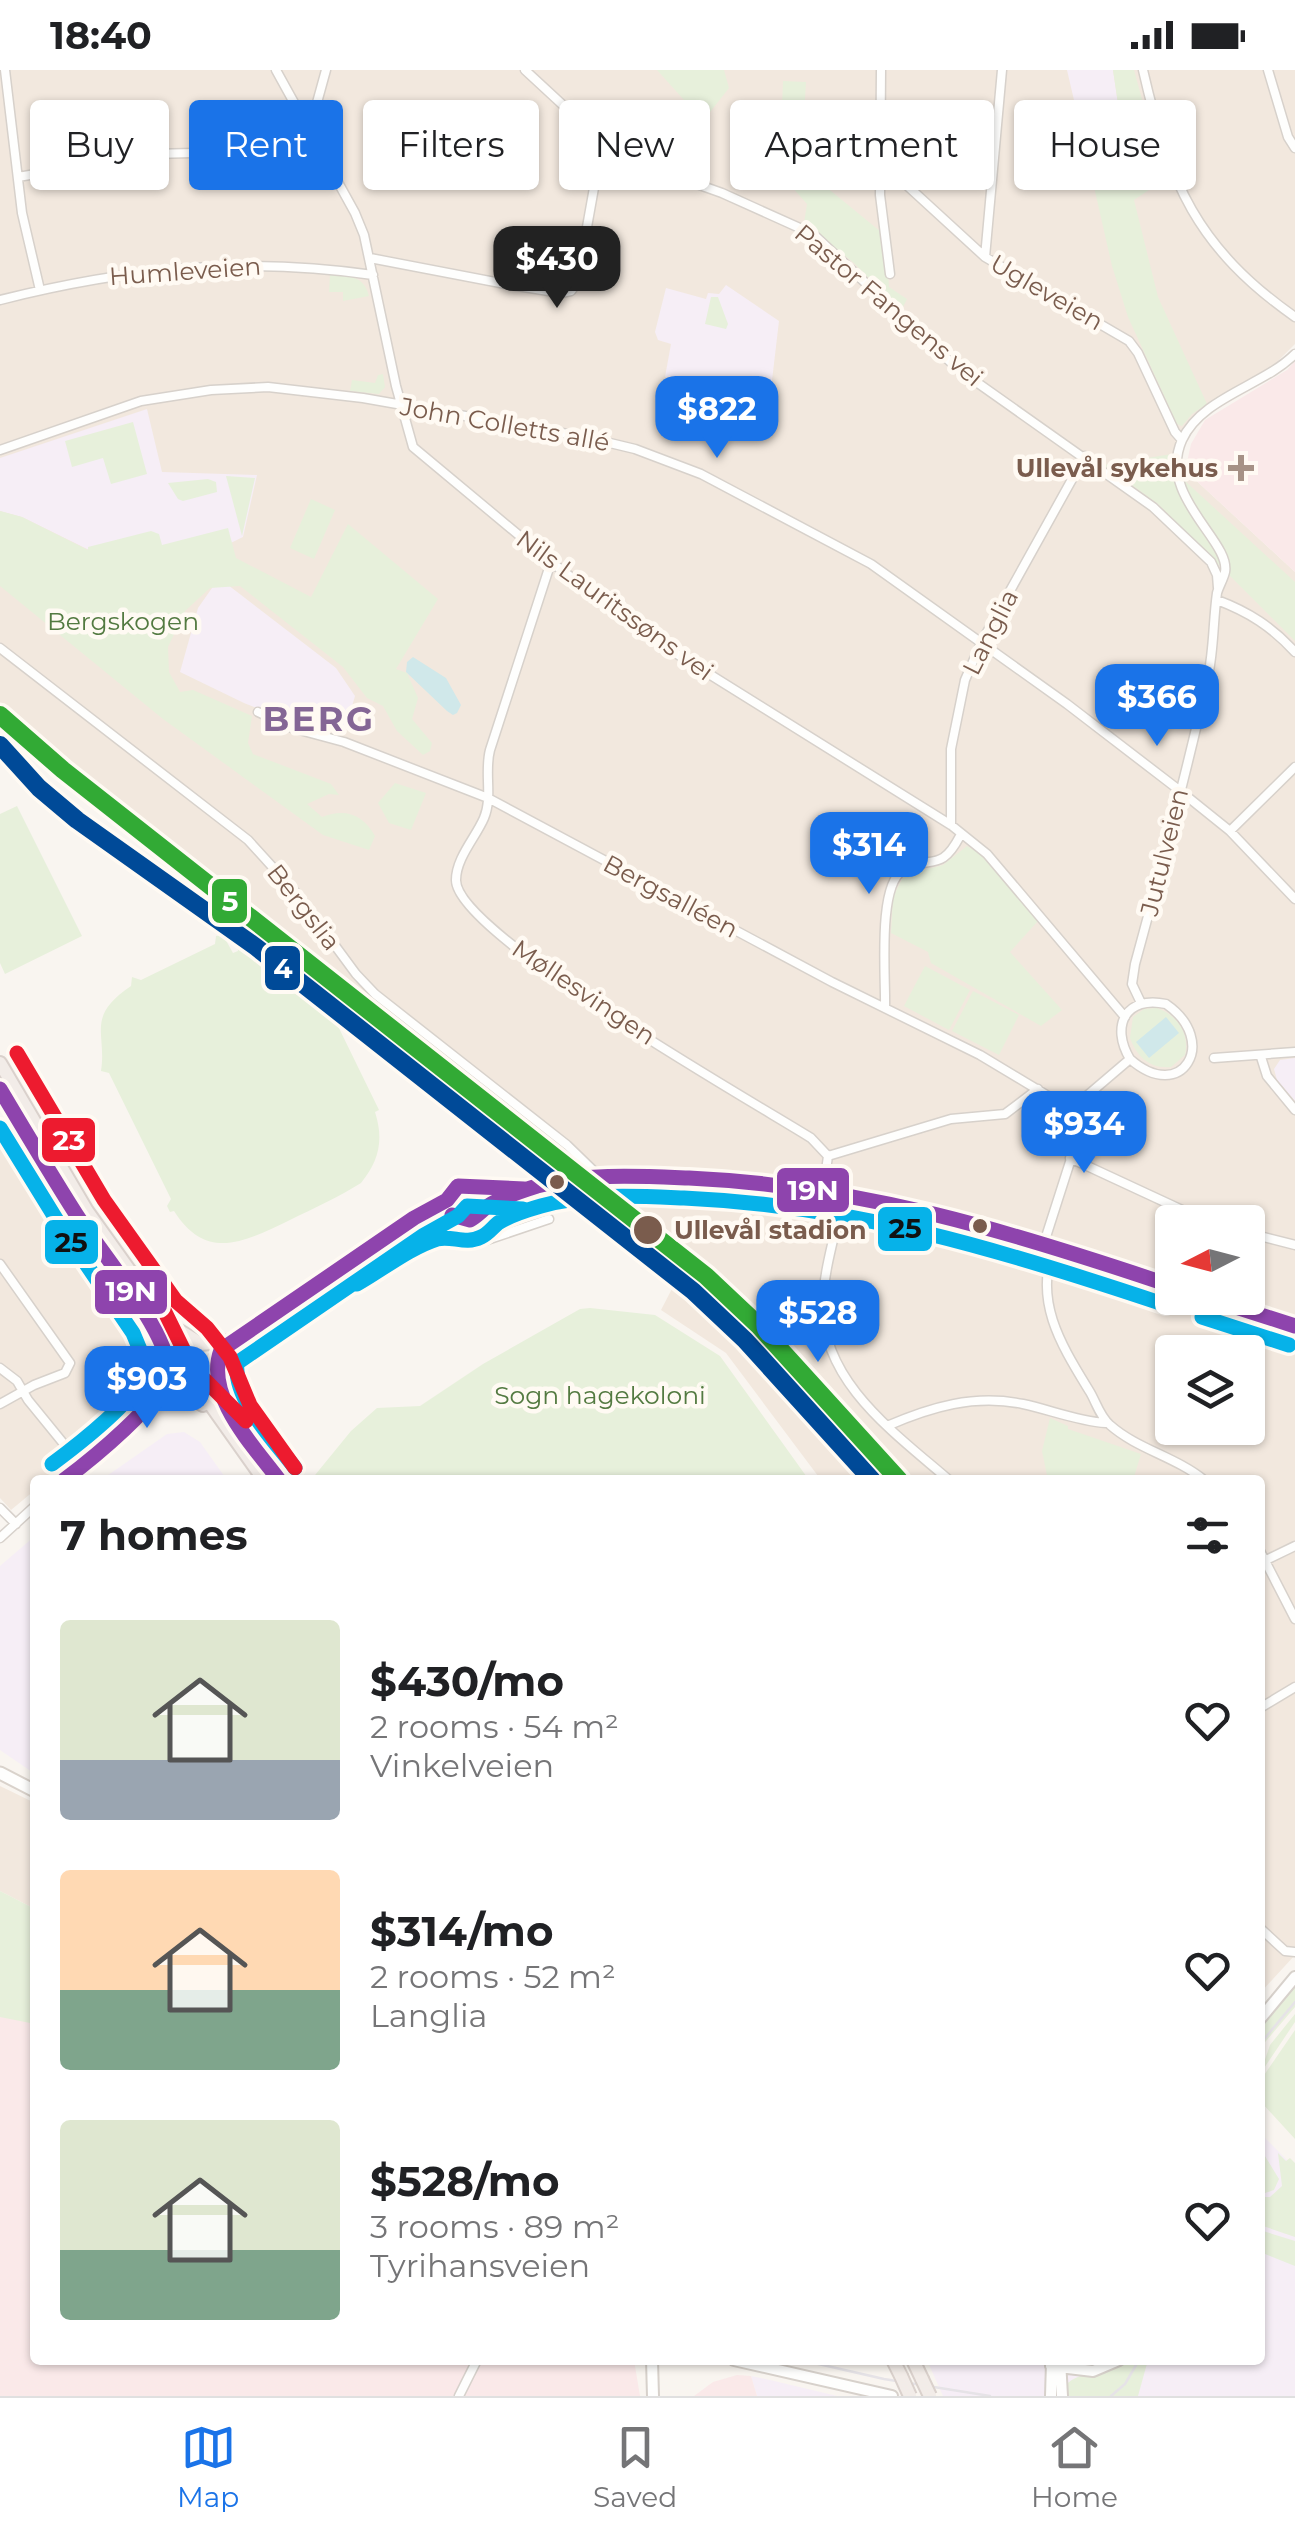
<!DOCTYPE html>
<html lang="en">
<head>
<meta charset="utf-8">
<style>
	:root { --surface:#fff; --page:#f6f6f6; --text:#202124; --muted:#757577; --line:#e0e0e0; --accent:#1a73e8 }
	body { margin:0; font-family:Montserrat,sans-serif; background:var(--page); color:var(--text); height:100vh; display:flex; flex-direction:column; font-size:38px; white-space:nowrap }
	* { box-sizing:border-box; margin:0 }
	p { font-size:32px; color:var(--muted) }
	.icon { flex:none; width:55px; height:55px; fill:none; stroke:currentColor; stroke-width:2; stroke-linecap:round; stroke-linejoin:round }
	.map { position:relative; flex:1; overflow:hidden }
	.side { position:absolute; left:30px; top:1405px; width:1235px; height:890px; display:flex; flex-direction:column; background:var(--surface); border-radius:10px; box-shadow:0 2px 8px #0004 }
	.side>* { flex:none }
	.banner { position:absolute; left:30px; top:30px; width:1235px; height:90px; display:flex; gap:20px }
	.needle { width:65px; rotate:264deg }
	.controls { position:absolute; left:1155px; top:1135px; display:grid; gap:20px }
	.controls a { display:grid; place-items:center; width:110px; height:110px; border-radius:10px; background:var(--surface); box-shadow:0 2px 8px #0004; font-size:50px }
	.price { position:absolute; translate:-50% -85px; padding:0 22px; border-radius:20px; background:var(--accent); color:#fff; font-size:32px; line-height:65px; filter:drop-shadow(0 2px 5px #0008) }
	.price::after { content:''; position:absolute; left:50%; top:60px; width:30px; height:22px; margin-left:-15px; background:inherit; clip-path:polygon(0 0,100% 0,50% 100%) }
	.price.selected { background:#222; color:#fff }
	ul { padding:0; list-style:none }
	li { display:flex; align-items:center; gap:30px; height:250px; padding:0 30px }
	li span { display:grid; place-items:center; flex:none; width:280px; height:200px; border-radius:10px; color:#555 }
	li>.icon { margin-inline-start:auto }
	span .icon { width:120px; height:120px; fill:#fffc; stroke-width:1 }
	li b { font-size:42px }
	h2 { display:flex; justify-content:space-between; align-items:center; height:120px; padding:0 30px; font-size:42px }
	.pill { padding:0 35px; border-radius:10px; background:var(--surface); box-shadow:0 2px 8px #0004; font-size:35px; line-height:90px }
	.pill.selected { background:var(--accent); color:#fff }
	.status { display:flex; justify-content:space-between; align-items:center; height:70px; padding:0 50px; background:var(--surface); direction:ltr }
	.status svg { height:28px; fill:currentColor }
	.menu { display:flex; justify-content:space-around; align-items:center; height:140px; border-top:2px solid var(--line); background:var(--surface); font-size:28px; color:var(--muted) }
	.menu a { display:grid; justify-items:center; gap:5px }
	.menu .selected { color:var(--accent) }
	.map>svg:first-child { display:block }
	.residential { fill:#f2e8de; fill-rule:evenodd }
	.education { fill:#f6eef6 }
	.medical { fill:#fae9e9 }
	.green { fill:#e7f0db }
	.water { fill:#d0e8ea }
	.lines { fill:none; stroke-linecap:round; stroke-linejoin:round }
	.minor-casing { stroke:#d7d1cb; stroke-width:11 }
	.tertiary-casing { stroke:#d7d1cb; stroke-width:14 }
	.secondary-casing { stroke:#d9d2cb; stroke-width:15 }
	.trunk-casing { stroke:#dad1cc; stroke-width:16 }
	.minor { stroke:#fefefd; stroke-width:8 }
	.tertiary { stroke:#fefefd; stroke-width:10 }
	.secondary { stroke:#fefefd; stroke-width:11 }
	.trunk { stroke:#f2ece8; stroke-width:12 }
	.tram { stroke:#e6e3e7; stroke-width:2.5 }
	.trunk-bridge-casing { stroke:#dad1cc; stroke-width:16; stroke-linecap:butt }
	.trunk-bridge { stroke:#f2ece8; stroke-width:12 }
	.bus-1-casing { stroke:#fffaf3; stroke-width:22 }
	.bus-2-casing { stroke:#fffaf3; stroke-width:22 }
	.bus-3-casing { stroke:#fffaf3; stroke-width:22 }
	.bus-1 { stroke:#8e44ad; stroke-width:15 }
	.bus-2 { stroke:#06b2e9; stroke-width:15 }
	.bus-3 { stroke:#ed1b2f; stroke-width:15 }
	.metro-1-casing { stroke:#fffaf3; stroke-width:25 }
	.metro-2-casing { stroke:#fffaf3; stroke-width:25 }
	.metro-1 { stroke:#32aa35; stroke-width:18 }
	.metro-2 { stroke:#004a98; stroke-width:18 }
	.poi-dot { fill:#a69286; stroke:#fffaf3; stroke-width:4 }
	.bus-dot { fill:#7a5c4d; stroke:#fffaf3; stroke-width:4 }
	.labels { text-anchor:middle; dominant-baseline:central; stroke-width:9; stroke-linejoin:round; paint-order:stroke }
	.street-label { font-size:25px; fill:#7a5c4d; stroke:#fffaf3 }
	.poi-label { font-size:25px; font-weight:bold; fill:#7a5c4d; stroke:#fffaf3; text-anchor:end }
	.park-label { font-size:25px; fill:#537a41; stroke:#fffaf3 }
	.stop-label { font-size:25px; font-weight:bold; fill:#7a5c4d; stroke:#fffaf3; text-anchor:start }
	.district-label { font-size:35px; font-weight:bold; letter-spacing:2.5px; fill:#846695; stroke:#fffaf3 }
	.line-badge { stroke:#fffaf3; stroke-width:4 }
	.badge-label { font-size:28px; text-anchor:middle; font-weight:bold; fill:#fff }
	.pale-badge-label { font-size:28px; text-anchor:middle; font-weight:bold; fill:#111 }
</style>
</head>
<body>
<div class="status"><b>18:40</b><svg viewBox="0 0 49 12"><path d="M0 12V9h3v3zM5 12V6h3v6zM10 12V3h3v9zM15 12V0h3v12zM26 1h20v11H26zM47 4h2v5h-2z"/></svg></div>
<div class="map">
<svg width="1295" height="2326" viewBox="0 0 1295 2326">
	<rect width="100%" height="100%" fill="#f9f5f0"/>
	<!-- residential -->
	<path class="residential" d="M0,0h1295v274l-40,40 -52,27 -23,35v26l4,4 4,-3 107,99v1383l-35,38v-513h-439l-95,-127 -65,-43 31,-60 -664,-516 -28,-18zM1172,1152h76v76h-76zM1172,1282h76v76h-76z
		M0,1060l160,233 -4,19 -110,98h-11v10l-24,20 -11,-12z
		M0,1716l35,17v106l-35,-18z"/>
	<!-- education -->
	<path class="education" d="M1067,0h46l7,47 -3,3 4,43 -8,5v-27l-11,20 -4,1 -4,-9 -7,3z
		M726,215l53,36 -10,85 -29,-15 -75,-14 6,-33 -13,-4 -3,-8 11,-44 40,11 2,-6 11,1z
		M147,339l15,63 95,3 -14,62 -39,19 -40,6 -18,16 -124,-61 -22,-6v-53z
		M219,508l117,90 19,28 -9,31 -6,4 -24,-5 -5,3 -67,-26 -64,-31 18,-64z
		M1295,988v43l-18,-21 -3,-11 6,-9z
		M184,1362l16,10 27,38h-126l66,-46z
		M35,1466v238l-35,-24v-184z
		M1260,2063l35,35v228h-352l-16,-36h333z
		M751,2306l19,4 67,16h-80z"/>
	<!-- medical -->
	<path class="medical" d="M1295,291v211l-107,-99 -1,-11 4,-18 14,-24 82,-50z
		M0,1939l35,7v344h599l6,36h-640z
		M737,2305l14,1 6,20h-63l19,-14z"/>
	<!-- green -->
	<path class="green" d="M657,0h67l5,18 -26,33z
		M1113,0h21l30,110 -30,20 24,97 49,107 -15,10 -10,12 -5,-2 -49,-107 -16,-51 -25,-110 7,-3 4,9 3,-1 -1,-18 13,-3 -2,27 3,-7 3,4 4,-1 -5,-43 4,-3z
		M783,11l23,1 -3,50 -22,-2z
		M650,45l17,23 -3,26 -44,-17z
		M781,66l36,16 3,30 66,54 3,51 18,12 -6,12 -47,-48 -50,-40 3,-19 -38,-43 -4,-22z
		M685,76l11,11 -8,17 -19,-7 4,-15z
		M330,204c18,2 34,1 39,22l-26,5v-9h-14z
		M711,227h7l10,27 -2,5 -21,-5z
		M383,304l2,13 -6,7 -29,-3 2,-11 23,3 3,-8z
		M133,352l14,52 -36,10 -8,-26 -31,9 -7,-26z
		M1172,384l1,16 122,112v59l-137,-137 -54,-39z
		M226,406l29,2 -13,58z
		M208,409l8,3 1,10 -34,9 -5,-2 -10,-16z
		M311,429l24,11 -21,49 -24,-11z
		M0,441l22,6 66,33v-3l63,-16 8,3 3,11 66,-17 8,30 75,39 37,-73 90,75 -42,70 11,4 11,25 -6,21 20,24 -2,8 -7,4 -26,-24 -14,-25 -16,-8 -24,-31 -103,-81 -30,2 -25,23 -17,36 1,25 11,20 13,-2 59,26 -4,27 5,11 78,30 8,11 -10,-1 -22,10 15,13c23,-9 41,-3 53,19l-6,14 -46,-15 -160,-116 -163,-133z
		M395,713l31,10 -15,37 -22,-7 -11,-20z
		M17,736l65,130 -77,38 -5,-11v-149z
		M967,776l13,8 58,67 -28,31 52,58 -21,16 -110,-63 -3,-11 -37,-19 2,-36 11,-22 39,-10z
		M223,865l10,18 5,-2 -1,-7 5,-1 39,16 13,16 12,23 29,22 44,90 -4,2c9,28 4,49 -14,71 -22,14 -47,25 -71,37 -44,21 -83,43 -116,-9l-4,1 -3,-6 4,-7 -62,-126 -8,-2c6,-38 -16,-54 30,-85l1,-9 9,3 74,-36 1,-8z
		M925,896l45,24 -21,40 -45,-24z
		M973,921l46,24 -20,40 -47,-24z
		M1157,938c20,7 33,25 28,47l-14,12c-21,2 -34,-10 -41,-29l3,-21 11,-8z
		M590,1238l65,7 65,41 89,124h-498l40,-49 26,-23 43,-2 63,-42 97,-55z
		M1050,1348l18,8v3l73,25 -8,26h-85l-6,-29z
		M0,1821l35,18v115l-35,-7z
		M1295,1915v22l-35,41v-22z
		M1295,1944v8l-35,52 10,-29z
		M1295,1960v109l-35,-38v-20z
		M1260,2078l19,31 -5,11 -12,4z
		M1278,2083l8,8 4,-3 5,5v74l-35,-12v-28h10l12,-11z
		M1260,2160l35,11v25l-35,-14z
		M1124,2290h24l-10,36h-72v-11c13,-15 39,-9 58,-25z"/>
	<!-- water -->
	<path class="water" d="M413,587l33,21 15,27 -4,8 -4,2 -6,-4 -41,-39 1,-10z
		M1166,947l13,16 -30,25 -13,-16z"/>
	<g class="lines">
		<defs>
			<path id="minor" d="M5,0l17,143 18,77
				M276,0l79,143 9,22 32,151 17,61 138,115 102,77 298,186 36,29 138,163
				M525,0l93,86 104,37 91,41 145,135 195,138 58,55 6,13 1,13
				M881,0l-1,125 10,79
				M1143,0c26,113 54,178 152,247
				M1268,0l20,67 7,11
				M310,58l16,-58
				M881,99h8l96,88 144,84 9,12 37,79 7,8
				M18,107l134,-23 168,-4
				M985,187l17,-187
				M370,188l141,27 50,8 10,-2 6,-8 25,-140
				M0,230c127,-32 242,-44 373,-25
				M0,380l141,-49 70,-11 57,-3 95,11 222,39 50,12 66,25 170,90 196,140 112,86 51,41 65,68
				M551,492l-61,188c-6,22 3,47 -6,68 -8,19 -28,40 -28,62 -1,53 301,224 355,258l17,18 -5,36
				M1217,530c32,12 55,27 78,52
				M0,578l248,192 49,54 59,80 19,20 192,151 32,31
				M258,642l34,16 52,14 144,56 344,184 148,73 78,47c13,10 20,21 19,38l-33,103
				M951,755v-76l14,-69 16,-37 104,-187
				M1230,761l65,-64
				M1141,933l-9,-19 3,-20c26,-95 52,-192 73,-288 6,-27 5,-55 9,-83 2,-7 6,-13 8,-21 6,-31 -68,-76 -43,-132 20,-43 81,-54 113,-86
				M885,938c1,-30 -8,-122 18,-138 28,-16 37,4 57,-34
				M1261,987l6,19 28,34
				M1214,988l81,-6
				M1069,1041l61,-52c52,46 90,-18 36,-55 -40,-9 -56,22 -36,55
				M828,1086l123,-37 54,-5 33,-25
				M1070,1088l112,52 36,12
				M843,1125c-6,35 -19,71 -20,107 -3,79 73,132 126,178
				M471,1150l9,8 4,13 65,-22
				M1248,1163l47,12
				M1054,1177c-21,55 8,99 36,145 6,10 10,25 20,33 27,24 66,32 94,55
				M0,1194l70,99 -5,10 -31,12 -34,19
				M0,1298l17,13 11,19 53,65
				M887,1356c44,-19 87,-32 136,-22 28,6 54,17 83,19
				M83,1394l6,-11 23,-15
				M64,1410l30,-22 62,-61
				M0,1438l16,16
				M0,1468l35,-32
				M1260,1481l35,68
				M1260,1493l35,-17
				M1260,1638l35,-21
				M1260,1858l25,23 10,1
				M459,2326l18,-36"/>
			<path id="tertiary" d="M1260,1949l35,-42
				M652,2290l1,36
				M734,2290l158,36
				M1060,2290l2,36
				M1051,2296l42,5 26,-11
				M1051,2326l1,-34"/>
			<path id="secondary" d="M525,1119h-40l-22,-5 -13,8 -3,13 9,13 15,2 18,-15 36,-16 50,-10 61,-3 94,5 113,14 112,23 217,68
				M398,1166l26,-14 28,-7
				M1208,1228l87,28
				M236,1269l82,-53 96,-68 33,-18
				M0,1703l35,18"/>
			<path id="trunk" d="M0,993l87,148 192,269
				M0,1019l77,127 187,264
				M178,1260l23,14 27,-3
				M218,1316l-4,-12 1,-16 21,-19
				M158,1326l22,-6 23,15
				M156,1327c12,-18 15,-29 6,-49
				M893,2290l8,16
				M913,2290l9,19"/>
		</defs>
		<!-- minor casing -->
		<use href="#minor" class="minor-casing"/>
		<!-- tertiary casing -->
		<use href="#tertiary" class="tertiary-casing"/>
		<!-- secondary casing -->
		<use href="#secondary" class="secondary-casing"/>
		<!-- trunk casing -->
		<use href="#trunk" class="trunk-casing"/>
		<!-- minor -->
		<use href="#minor" class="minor"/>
		<!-- tertiary -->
		<use href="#tertiary" class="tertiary"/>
		<!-- secondary -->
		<use href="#secondary" class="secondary"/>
		<!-- trunk -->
		<use href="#trunk" class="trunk"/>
		<!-- tram -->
		<path class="tram" d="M1260,1974l35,-42
			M801,2290l83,19 106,17
			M1111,2326l14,-12 14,-24"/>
		<defs>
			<path id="trunk-bridge" d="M901,2306l9,20
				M922,2309l8,17"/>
		</defs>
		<!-- trunk-bridge casing -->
		<use href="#trunk-bridge" class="trunk-bridge-casing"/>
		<!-- trunk-bridge -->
		<use href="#trunk-bridge" class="trunk-bridge"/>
		<defs>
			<path id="bus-1" d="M0,1019c25,42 50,84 76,125 21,33 95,121 92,157 -2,29 -80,91 -104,109
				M452,1145l18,5c7,-4 11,-9 18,-14 14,-9 33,-15 49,-20 50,-13 101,-10 152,-8 174,8 320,53 483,108
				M1208,1228l87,28
				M279,1410c-26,-35 -75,-84 -58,-130l193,-132 33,-18 11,-14 66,3"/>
			<path id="bus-2" d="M0,1058l61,99 72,106 15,36c-11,30 -69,75 -96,95
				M357,1214c25,-14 52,-36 80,-45 15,-4 28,6 44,-2 7,-3 11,-9 17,-14 12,-8 29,-13 43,-17 46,-13 95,-10 143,-8 175,8 318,52 482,107
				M1202,1247l87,28
				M295,1398c-21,-28 -62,-68 -58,-105l187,-128 34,-19 9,-10 56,3"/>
			<path id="bus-3" d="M17,983l87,147 72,101 31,27 23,29 20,48 45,63
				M158,1228l34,69 54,54"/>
		</defs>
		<!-- bus-1 casing -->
		<use href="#bus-1" class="bus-1-casing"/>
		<!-- bus-2 casing -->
		<use href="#bus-2" class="bus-2-casing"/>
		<!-- bus-3 casing -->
		<use href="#bus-3" class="bus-3-casing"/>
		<!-- bus-1 -->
		<use href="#bus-1" class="bus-1"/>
		<!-- bus-2 -->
		<use href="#bus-2" class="bus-2"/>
		<!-- bus-3 -->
		<use href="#bus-3" class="bus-3"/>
		<defs>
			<path id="metro-1" d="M0,645l63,55 643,506 53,50 140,154"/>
			<path id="metro-2" d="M0,675l39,43 38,32 179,127 437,344 52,49 127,140"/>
		</defs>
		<!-- metro-1 casing -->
		<use href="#metro-1" class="metro-1-casing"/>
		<!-- metro-2 casing -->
		<use href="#metro-2" class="metro-2-casing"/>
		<!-- metro-1 -->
		<use href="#metro-1" class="metro-1"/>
		<!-- metro-2 -->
		<use href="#metro-2" class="metro-2"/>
	</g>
	<!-- markers -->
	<path class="poi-dot" d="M1236 383h10v10h10v10h-10v10h-10v-10h-10v-10h10z"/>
	<g class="bus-dot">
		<circle cx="557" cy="1112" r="9"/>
		<circle cx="980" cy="1156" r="9"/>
		<circle cx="648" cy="1160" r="16"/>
	</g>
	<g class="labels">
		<!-- street labels -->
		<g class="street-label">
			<text transform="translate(185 201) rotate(-4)">Humleveien</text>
			<text transform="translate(1047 222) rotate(30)">Ugleveien</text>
			<text transform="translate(889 235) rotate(40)">Pastor Fangens vei</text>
			<text transform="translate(505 354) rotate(10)">John Colletts allé</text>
			<text transform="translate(615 535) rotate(36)">Nils Lauritssøns vei</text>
			<text transform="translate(990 562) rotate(-63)">Langlia</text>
			<text transform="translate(1164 782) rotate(-76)">Jutulveien</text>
			<text transform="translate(671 826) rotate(28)">Bergsalléen</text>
			<text transform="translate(304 837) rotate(52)">Bergslia</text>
			<text transform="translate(584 922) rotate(34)">Møllesvingen</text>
		</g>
		<!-- poi labels -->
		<g class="poi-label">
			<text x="1218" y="398">Ullevål sykehus</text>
		</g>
		<!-- park labels -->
		<g class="park-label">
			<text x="123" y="551">Bergskogen</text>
			<text x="600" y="1325">Sogn hagekoloni</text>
		</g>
		<!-- stop labels -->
		<g class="stop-label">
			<text x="674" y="1160">Ullevål stadion</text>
		</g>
		<!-- district labels -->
		<g class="district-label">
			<text x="319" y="648">BERG</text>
		</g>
	</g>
	<g class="line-badge">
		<rect x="210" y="807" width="39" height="48" rx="10" fill="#32aa35"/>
		<rect x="263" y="874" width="39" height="48" rx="10" fill="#004a98"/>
		<rect x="40" y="1046" width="57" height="48" rx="10" fill="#ed1b2f"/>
		<rect x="775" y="1096" width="76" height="48" rx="10" fill="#8e44ad"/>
		<rect x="876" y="1135" width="58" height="48" rx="10" fill="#06b2e9"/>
		<rect x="43" y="1148" width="57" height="48" rx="10" fill="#06b2e9"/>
		<rect x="93" y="1198" width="76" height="48" rx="10" fill="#8e44ad"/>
	</g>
	<g class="badge-label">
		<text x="230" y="841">5</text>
		<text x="283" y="908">4</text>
		<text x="69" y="1080">23</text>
		<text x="813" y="1130">19N</text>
		<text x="131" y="1231">19N</text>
	</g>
	<g class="pale-badge-label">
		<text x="905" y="1168">25</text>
		<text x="71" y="1182">25</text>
	</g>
</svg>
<div class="controls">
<a><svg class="needle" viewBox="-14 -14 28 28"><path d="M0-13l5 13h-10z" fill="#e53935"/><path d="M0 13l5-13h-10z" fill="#757577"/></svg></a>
<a><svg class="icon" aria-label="layers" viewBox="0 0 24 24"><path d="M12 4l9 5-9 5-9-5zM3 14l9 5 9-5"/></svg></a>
</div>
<b class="price selected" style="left:557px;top:241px">$430</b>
<b class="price" style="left:717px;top:391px">$822</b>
<b class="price" style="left:1157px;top:679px">$366</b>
<b class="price" style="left:869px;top:827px">$314</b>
<b class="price" style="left:1084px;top:1106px">$934</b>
<b class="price" style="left:818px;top:1295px">$528</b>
<b class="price" style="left:147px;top:1361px">$903</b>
<div class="banner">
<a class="pill">Buy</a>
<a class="pill selected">Rent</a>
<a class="pill">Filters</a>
<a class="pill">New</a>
<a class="pill">Apartment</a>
<a class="pill">House</a>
</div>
<section class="side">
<h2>7 homes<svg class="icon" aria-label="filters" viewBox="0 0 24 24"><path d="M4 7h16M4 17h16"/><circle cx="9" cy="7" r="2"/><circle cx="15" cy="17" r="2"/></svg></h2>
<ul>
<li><span style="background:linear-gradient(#dfe7d0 70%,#9aa5b1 0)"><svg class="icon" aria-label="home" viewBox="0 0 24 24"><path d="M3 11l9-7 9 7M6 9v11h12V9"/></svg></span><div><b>$430/mo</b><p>2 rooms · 54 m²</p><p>Vinkelveien</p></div><svg class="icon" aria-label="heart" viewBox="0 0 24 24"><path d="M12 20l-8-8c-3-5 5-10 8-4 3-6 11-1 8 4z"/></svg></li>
<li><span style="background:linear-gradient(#ffd9b3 60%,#7fa58c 0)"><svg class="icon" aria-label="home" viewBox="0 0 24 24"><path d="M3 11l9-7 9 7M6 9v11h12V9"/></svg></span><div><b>$314/mo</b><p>2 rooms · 52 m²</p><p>Langlia</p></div><svg class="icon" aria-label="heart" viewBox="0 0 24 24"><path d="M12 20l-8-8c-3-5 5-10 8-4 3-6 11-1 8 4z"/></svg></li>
<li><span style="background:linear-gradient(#dfe7d0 65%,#7fa58c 0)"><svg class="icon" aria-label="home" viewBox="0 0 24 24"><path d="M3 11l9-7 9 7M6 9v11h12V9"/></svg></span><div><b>$528/mo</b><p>3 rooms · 89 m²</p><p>Tyrihansveien</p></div><svg class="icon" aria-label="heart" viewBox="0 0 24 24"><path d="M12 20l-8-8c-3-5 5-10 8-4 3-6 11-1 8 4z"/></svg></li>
</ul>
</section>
</div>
<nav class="menu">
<a class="selected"><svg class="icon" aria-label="map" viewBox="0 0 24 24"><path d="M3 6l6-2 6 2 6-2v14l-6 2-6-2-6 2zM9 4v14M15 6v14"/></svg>Map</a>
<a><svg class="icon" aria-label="saved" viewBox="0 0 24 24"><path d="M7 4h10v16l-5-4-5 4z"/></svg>Saved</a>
<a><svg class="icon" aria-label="home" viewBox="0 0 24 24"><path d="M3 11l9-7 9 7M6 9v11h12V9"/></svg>Home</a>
</nav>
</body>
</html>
